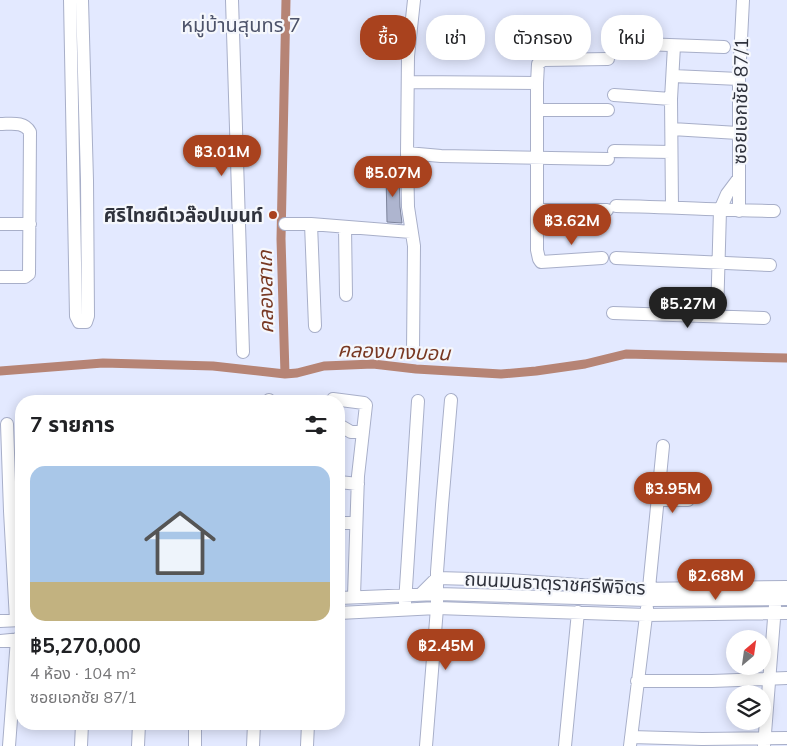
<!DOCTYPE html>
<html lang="th">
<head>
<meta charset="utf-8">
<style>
	:root { --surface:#fff; --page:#f2f2f2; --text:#202124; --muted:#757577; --accent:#a9421e }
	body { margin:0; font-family:Mulish,"Noto Sans Thai",sans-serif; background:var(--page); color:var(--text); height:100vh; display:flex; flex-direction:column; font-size:19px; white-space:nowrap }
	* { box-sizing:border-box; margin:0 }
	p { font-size:16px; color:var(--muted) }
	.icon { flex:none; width:28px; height:28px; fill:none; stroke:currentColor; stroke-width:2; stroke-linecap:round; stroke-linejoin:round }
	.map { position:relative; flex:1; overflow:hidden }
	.drawer { position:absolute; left:15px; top:395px; width:330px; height:335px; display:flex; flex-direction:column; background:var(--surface); border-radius:20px; box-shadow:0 2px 12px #0003 }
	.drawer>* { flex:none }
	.guide { position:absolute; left:360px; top:15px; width:351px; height:45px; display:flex; gap:10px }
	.needle { width:32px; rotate:29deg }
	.buttons { position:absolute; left:726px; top:630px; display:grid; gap:10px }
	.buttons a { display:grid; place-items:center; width:45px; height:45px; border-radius:50%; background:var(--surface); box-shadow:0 2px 12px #0003; font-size:25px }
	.price { position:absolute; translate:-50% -42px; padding:0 11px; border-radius:18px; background:var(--accent); color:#fff; font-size:16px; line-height:32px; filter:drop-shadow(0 1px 2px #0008) }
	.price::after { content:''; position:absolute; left:50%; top:30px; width:15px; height:11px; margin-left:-8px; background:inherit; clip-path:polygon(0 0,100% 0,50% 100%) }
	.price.on { background:#222; color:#fff }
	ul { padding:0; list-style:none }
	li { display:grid; align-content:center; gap:10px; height:265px; padding:0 15px }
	li span { display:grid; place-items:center; height:155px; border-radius:15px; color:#555 }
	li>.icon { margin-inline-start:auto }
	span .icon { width:90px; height:90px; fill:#fffc; stroke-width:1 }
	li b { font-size:21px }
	h2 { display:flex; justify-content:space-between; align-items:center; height:60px; padding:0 15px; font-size:21px }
	.tag { padding:0 18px; border-radius:20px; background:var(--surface); box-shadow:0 2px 12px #0003; font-size:18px; line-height:45px }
	.tag.on { background:var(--accent); color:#fff }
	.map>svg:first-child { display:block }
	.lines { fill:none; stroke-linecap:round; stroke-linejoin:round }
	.canal { stroke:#b68475; stroke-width:9 }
	.building { fill:#aeb5cf; stroke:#7d849c }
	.minor-casing { stroke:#a8afc9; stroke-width:14 }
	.minor { stroke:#fff; stroke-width:12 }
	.poi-dot { fill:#a9421e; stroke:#f5f7fc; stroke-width:2 }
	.labels { text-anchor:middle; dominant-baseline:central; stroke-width:4.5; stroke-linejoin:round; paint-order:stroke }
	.street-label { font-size:19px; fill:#2f323c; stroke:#f5f7fc }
	.poi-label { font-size:19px; font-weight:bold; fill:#2f323c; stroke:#f5f7fc; text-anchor:end }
	.neighbourhood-label { font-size:20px; fill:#4d536a; stroke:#f5f7fc }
	.water-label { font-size:20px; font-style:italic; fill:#783823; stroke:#f5f7fc }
</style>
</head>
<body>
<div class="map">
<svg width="787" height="746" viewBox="0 0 787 746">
	<rect width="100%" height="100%" fill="#e3e9ff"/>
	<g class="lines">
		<!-- canal -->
		<path class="canal" d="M0,371l103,-8 110,3 72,8 12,-1 27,-7 49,-2 43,5 85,5 35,-3 49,-7 41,-10 161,4
			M285,374l-4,-135 5,-239"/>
	</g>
	<!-- building -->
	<path class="building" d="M399,173l1,34 2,16 -15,-1 -1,-48z"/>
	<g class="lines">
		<defs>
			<path id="minor" d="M70,0l6,316 3,6h7l2,-6 -1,-136 -5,-180
				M232,0l11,352
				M615,43l109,4
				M673,76l66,3
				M408,82l129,1
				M614,95l57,4
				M537,110h71
				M0,124c11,0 24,-3 30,8l-1,142 -4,3h-25
				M672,129l66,4
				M614,151l57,1
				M407,153l34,3 167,3
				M739,178v33
				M616,206c53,1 105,4 158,5
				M672,207l-1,-108 3,-53
				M537,210h70
				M0,224h30
				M285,224h26l100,8
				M311,224l4,102
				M345,227l1,68
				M602,258l-61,4 -2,-3 -2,-9v-167l1,-19 5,-4 65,-1
				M616,258l154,7
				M613,313l151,5
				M717,316l3,-106 7,-16 12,-16v-99l4,-79
				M413,351l1,-105 -6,-39 -1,-54 1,-97 6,-56
				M333,399l31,4 2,2 -8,71 -4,120
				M268,401l1,-1
				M7,424l3,87 6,109
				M339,425l12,7h12
				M339,482l19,2
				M658,500h30
				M339,523h17
				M649,588l14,-142
				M421,594l16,-16 72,2 127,9 151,-2
				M339,598l99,-4 210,6 139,-1
				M405,603l13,-202
				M339,613l98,-5 209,7 141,-2
				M0,621l21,-1
				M0,641l21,-2
				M637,681h75l75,-3
				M631,737l71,2 85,-1
				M9,746l8,-107
				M81,746l1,-22
				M138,746l1,-22
				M195,746v-22
				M253,746l1,-22
				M307,746l1,-22
				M426,746l11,-138v-36l5,-67 9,-105
				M565,746l13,-134
				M630,746l17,-138
				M764,746l11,-140"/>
		</defs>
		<!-- minor casing -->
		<use href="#minor" class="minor-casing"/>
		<!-- minor -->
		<use href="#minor" class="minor"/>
	</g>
	<!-- markers -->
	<circle class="poi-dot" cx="273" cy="215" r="5"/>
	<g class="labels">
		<!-- street labels -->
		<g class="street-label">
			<text transform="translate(740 101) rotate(-89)">ซอยเอกชัย 87/1</text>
			<text transform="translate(555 583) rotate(3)">ถนนมนธาตุราชศรีพิจิตร</text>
		</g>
		<!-- poi labels -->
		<g class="poi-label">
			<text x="263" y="215">ศิริไทยดีเวล๊อปเมนท์</text>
		</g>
		<!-- neighbourhood labels -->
		<g class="neighbourhood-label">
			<text x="241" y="24">หมู่บ้านสุนทร 7</text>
		</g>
		<!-- water labels -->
		<g class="water-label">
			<text transform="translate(265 292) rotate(-91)">คลองสาเก</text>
			<text transform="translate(394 351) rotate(2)">คลองบางบอน</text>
		</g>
	</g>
</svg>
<div class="buttons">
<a><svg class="needle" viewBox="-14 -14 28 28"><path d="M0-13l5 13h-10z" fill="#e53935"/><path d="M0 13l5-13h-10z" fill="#757577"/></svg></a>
<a><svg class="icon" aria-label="layers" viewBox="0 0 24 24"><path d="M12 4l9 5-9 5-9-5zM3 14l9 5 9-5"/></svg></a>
</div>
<b class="price" style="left:222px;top:177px">฿3.01M</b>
<b class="price" style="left:393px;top:198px">฿5.07M</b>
<b class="price" style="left:572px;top:246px">฿3.62M</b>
<b class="price on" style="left:688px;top:329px">฿5.27M</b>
<b class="price" style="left:673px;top:514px">฿3.95M</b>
<b class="price" style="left:716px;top:601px">฿2.68M</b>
<b class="price" style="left:446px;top:671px">฿2.45M</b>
<div class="guide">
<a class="tag on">ซื้อ</a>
<a class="tag">เช่า</a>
<a class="tag">ตัวกรอง</a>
<a class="tag">ใหม่</a>
</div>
<section class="drawer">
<h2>7 รายการ<svg class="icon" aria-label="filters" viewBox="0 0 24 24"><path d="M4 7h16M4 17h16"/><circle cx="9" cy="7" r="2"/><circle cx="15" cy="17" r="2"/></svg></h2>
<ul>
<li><span style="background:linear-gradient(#a9c7e8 75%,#c2b280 0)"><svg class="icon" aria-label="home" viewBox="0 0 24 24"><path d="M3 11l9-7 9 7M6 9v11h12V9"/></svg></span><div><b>฿5,270,000</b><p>4 ห้อง · 104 m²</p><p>ซอยเอกชัย 87/1</p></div></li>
</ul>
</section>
</div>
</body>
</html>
